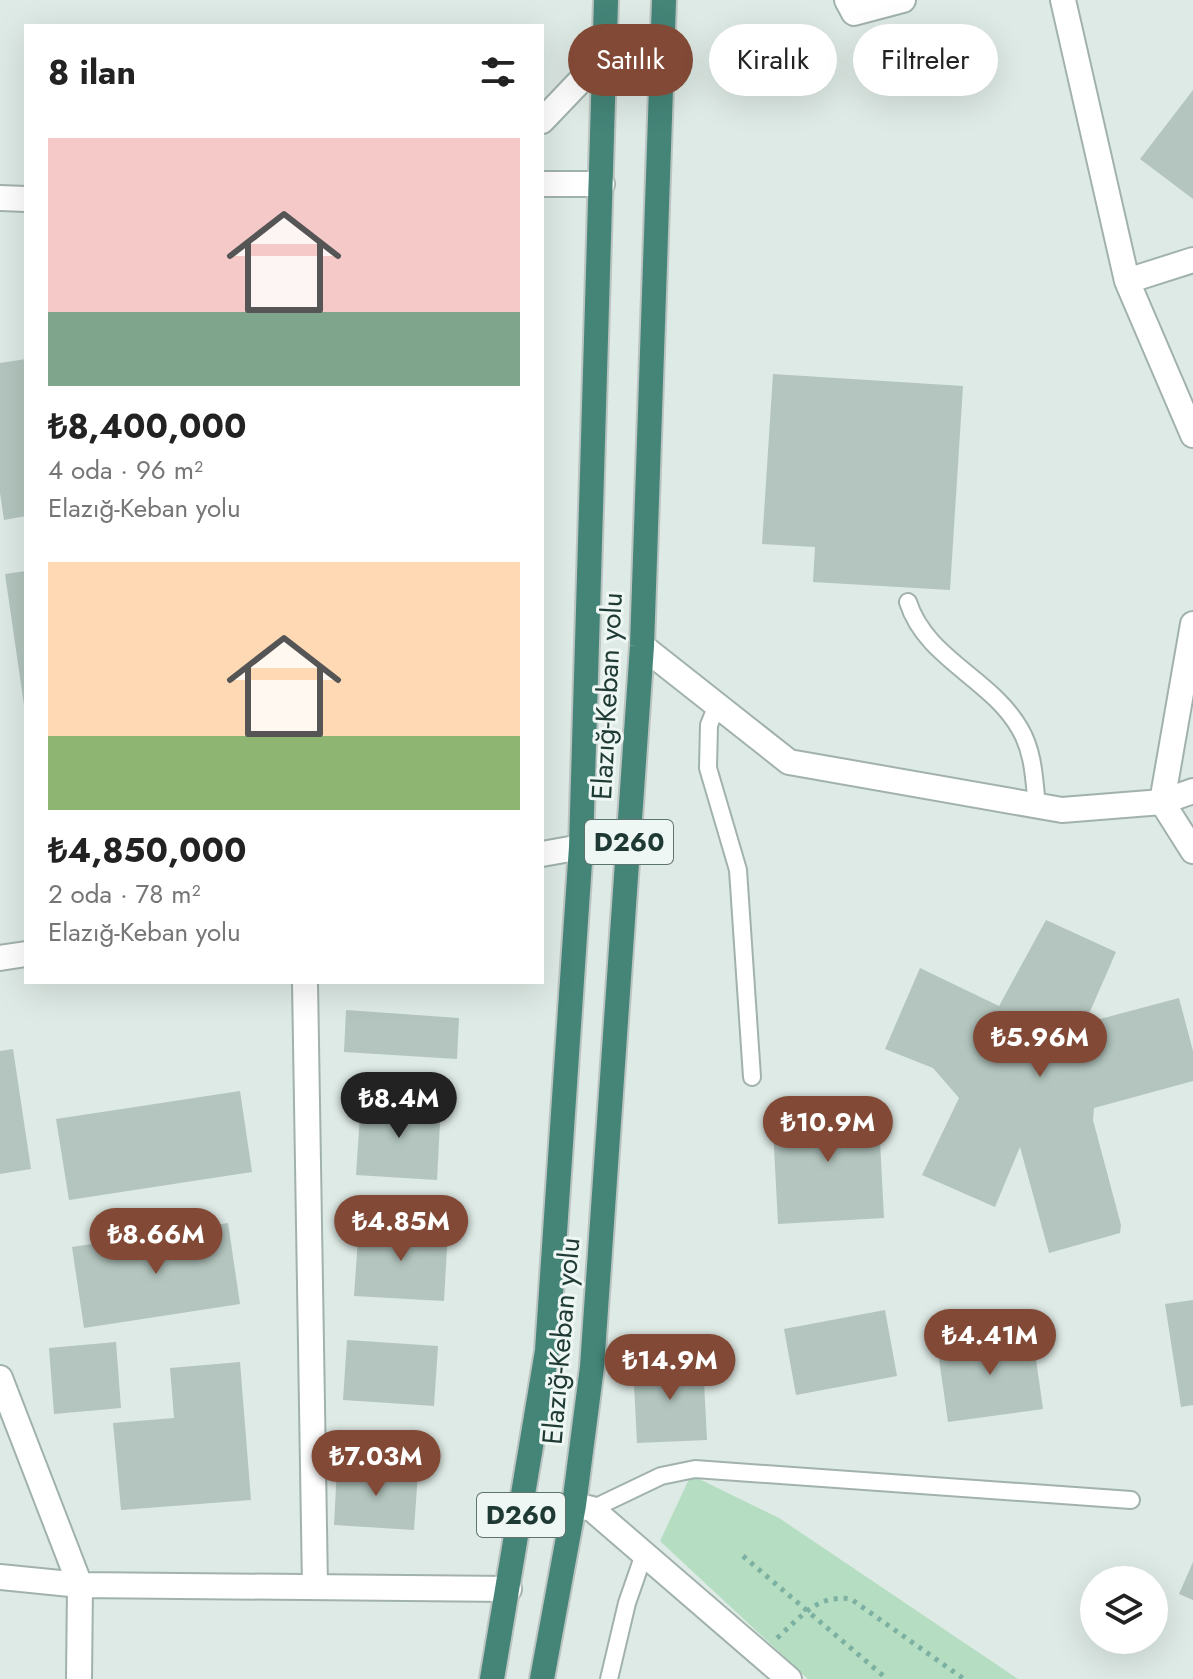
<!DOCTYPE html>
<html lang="tr">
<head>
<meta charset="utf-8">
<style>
	:root { --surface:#fff; --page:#f6f6f6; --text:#222; --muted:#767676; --accent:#824a36 }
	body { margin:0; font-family:Jost,sans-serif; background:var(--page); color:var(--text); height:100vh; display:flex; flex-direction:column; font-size:30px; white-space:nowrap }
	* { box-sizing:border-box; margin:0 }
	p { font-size:26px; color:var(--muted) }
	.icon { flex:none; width:44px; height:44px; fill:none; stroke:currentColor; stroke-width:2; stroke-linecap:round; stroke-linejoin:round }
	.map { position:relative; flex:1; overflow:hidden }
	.panel { position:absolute; left:24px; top:24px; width:520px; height:960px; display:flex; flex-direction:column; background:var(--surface); border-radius:0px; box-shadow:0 8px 32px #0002 }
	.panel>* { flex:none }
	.guide { position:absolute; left:568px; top:24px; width:504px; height:72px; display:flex; gap:16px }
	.fabs { position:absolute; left:1080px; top:1566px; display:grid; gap:16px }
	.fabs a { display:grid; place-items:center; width:88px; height:88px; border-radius:50%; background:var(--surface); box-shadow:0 8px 32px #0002; font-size:40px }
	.price { position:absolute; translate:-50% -68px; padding:0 18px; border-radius:28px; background:var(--accent); color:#fff; font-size:26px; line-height:52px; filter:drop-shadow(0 2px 4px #0008) }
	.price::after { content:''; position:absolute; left:50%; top:48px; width:24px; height:18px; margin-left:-12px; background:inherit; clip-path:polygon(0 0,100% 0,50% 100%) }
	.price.active { background:#222; color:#fff }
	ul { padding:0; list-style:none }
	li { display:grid; align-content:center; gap:16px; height:424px; padding:0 24px }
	li span { display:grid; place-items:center; height:248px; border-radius:0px; color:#555 }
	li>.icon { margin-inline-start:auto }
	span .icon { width:144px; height:144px; fill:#fffc; stroke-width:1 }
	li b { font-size:34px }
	h2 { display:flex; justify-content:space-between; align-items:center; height:96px; padding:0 24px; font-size:34px }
	.pill { padding:0 28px; border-radius:36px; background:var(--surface); box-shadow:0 8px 32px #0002; font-size:28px; line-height:72px }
	.pill.active { background:var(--accent); color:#fff }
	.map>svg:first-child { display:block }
	.green { fill:#b5ddc1 }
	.building { fill:#b3c5be }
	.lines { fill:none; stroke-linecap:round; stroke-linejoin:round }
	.service-casing { stroke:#a1b2ac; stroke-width:20 }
	.minor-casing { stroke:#a1b2ac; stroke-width:28 }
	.trunk-casing { stroke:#bcc4c2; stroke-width:28 }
	.path { stroke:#7cb0a1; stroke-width:5; stroke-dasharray:4 6; stroke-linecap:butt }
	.service { stroke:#fff; stroke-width:16 }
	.minor { stroke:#fff; stroke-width:24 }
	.trunk { stroke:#448578; stroke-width:24 }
	.labels { text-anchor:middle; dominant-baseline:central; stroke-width:6; stroke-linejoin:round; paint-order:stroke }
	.shield { fill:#eef7f3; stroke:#5d736d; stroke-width:2 }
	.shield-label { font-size:26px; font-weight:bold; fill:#1f3a34 }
	.street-label { font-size:28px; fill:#1f3a34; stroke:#eef7f3 }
</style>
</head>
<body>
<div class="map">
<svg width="1193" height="1679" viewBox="0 0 1193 1679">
	<rect width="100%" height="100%" fill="#deeae5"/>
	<!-- green -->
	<path class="green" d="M691,1475l88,43 239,161h-210l-148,-138z"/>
	<!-- building -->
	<path class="building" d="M1193,90v109l-53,-40z
		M26,359v157l-22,4 -4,-27v-130z
		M773,374l190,12 -13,204 -137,-8 2,-35 -53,-3z
		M26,571v134h-2l-19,-131z
		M1046,920l70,32 -31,71 94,-25 14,53v30l-99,27 -1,12 28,105 -1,8 -71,20 -29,-106 -25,60 -73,-32 37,-77 -26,-30 -48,-19 35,-81 79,38z
		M346,1010l113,8 -2,41 -113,-7z
		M13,1049l18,120 -31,5v-123z
		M240,1091l12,81 -183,28 -13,-81z
		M361,1099l80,5 -4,76 -81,-5z
		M878,1103l6,115 -106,6 -6,-115z
		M228,1223l12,81 -156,24 -12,-81z
		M359,1224l89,6 -4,71 -90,-5z
		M1193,1300v105l-12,2 -16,-103z
		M885,1310l12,66 -101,19 -12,-66z
		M1032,1331l11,78 -95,13 -11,-77z
		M347,1340l91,6 -4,60 -91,-6z
		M116,1342l5,66 -67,6 -5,-66z
		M240,1362l11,138 -130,10 -8,-87 61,-5 -4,-50z
		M703,1362l4,78 -70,3 -4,-78z
		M337,1467l81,5 -4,58 -80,-5z
		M1193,1562v38l-14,-6z"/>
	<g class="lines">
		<defs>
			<path id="service" d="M908,602c18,57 83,76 112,127 14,24 14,51 17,77
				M717,705l-8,20 -1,43 30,102 14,207
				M592,1509l69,-33 34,-7 436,31
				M609,1679l18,-76 17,-49"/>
			<path id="minor" d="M847,0l7,13 49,-13
				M1063,0l64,281 66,154
				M542,121l63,-66
				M542,184h60
				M0,198l26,1
				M1127,281l66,-21
				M1193,624l-31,178 31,49
				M642,646l147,116 273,48 100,-8 31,-11
				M542,854l39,-7
				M0,958l26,-4
				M305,982l10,605
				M0,1378l80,207 -1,94
				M574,1505l18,4 197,170
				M0,1577l80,8 429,4"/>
			<path id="trunk" d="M492,1679l55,-328 34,-504 25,-847
				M542,1679l32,-174 18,-138 50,-721 22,-646"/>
		</defs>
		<!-- service casing -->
		<use href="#service" class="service-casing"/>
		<!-- minor casing -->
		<use href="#minor" class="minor-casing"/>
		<!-- trunk casing -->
		<use href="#trunk" class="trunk-casing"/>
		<!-- path -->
		<path class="path" d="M743,1556l144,123
			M777,1638c24,-21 40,-44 74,-39l113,80"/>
		<!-- service -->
		<use href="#service" class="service"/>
		<!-- minor -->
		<use href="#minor" class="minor"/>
		<!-- trunk -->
		<use href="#trunk" class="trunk"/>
	</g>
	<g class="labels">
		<!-- shield labels -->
		<g class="shield">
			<rect x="585" y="820" width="88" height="44" rx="6"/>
			<rect x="477" y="1493" width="88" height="44" rx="6"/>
		</g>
		<g class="shield-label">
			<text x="629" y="842">D260</text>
			<text x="521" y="1515">D260</text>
		</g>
		<!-- street labels -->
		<g class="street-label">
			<text transform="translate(607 696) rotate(-87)">Elazığ-Keban yolu</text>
			<text transform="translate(561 1341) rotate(-85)">Elazığ-Keban yolu</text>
		</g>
	</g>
</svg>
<div class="fabs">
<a><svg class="icon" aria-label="layers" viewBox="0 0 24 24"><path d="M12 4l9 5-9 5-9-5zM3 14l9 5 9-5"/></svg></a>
</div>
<b class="price" style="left:1040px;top:1079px">₺5.96M</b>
<b class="price active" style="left:399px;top:1140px">₺8.4M</b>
<b class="price" style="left:828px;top:1164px">₺10.9M</b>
<b class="price" style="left:401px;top:1263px">₺4.85M</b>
<b class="price" style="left:156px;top:1276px">₺8.66M</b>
<b class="price" style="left:990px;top:1377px">₺4.41M</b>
<b class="price" style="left:670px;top:1402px">₺14.9M</b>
<b class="price" style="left:376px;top:1498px">₺7.03M</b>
<div class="guide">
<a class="pill active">Satılık</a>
<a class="pill">Kiralık</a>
<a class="pill">Filtreler</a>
</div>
<section class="panel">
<h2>8 ilan<svg class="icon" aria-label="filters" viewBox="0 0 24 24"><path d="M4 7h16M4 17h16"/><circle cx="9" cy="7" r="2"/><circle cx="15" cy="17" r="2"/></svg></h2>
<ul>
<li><span style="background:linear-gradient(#f6c9c9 70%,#7fa58c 0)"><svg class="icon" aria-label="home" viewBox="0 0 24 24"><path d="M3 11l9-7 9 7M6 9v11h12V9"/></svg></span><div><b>₺8,400,000</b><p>4 oda · 96 m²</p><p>Elazığ-Keban yolu</p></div></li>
<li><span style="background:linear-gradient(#ffd9b3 70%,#8fb573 0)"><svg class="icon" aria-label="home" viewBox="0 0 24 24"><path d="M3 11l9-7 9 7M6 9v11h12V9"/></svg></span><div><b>₺4,850,000</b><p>2 oda · 78 m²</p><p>Elazığ-Keban yolu</p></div></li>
</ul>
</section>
</div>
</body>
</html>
